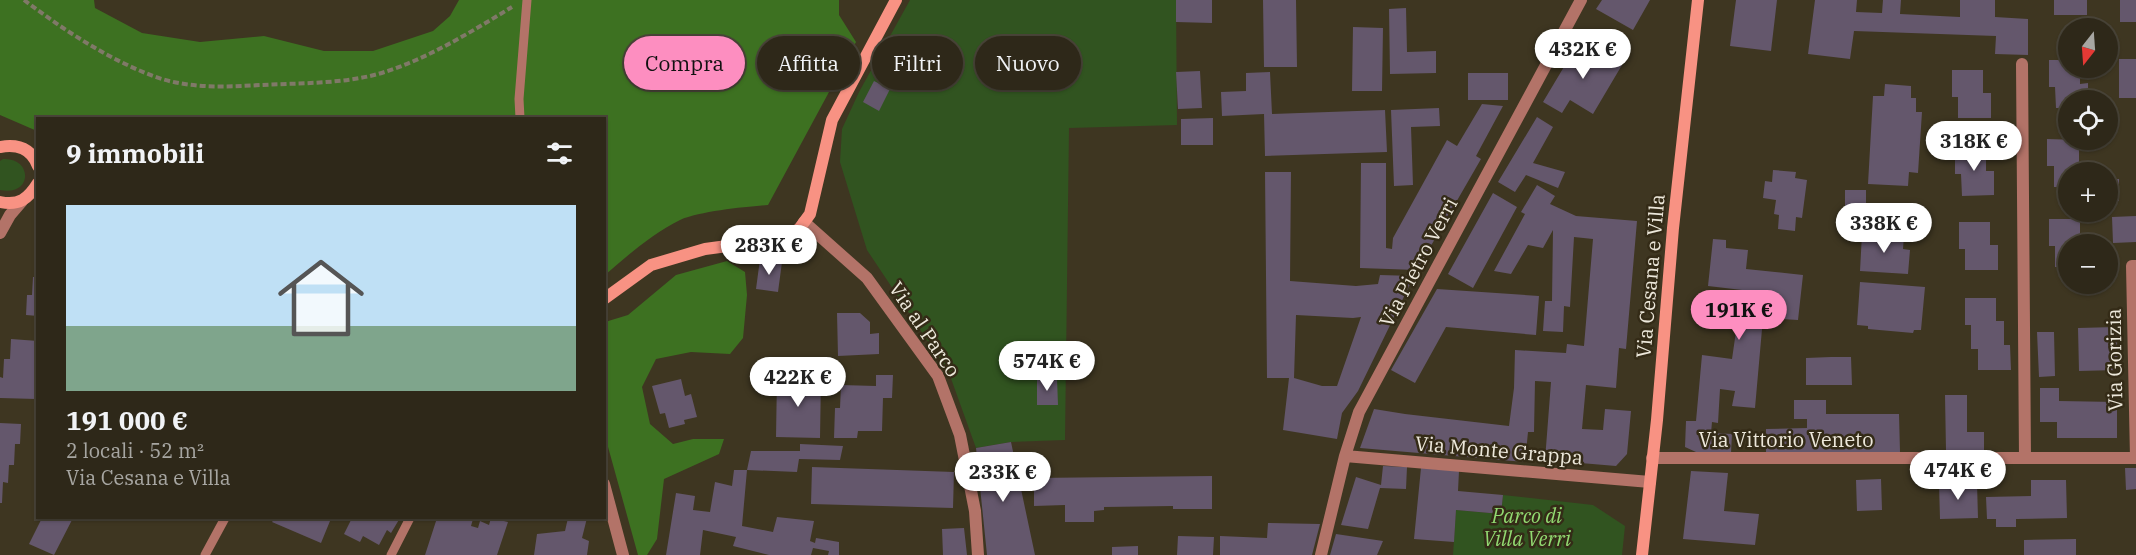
<!DOCTYPE html>
<html lang="it">
<head>
<meta charset="utf-8">
<style>
	:root { --surface:#2e2819; --page:#3a3426; --text:#f1f3f6; --muted:#a7a6a2; --line:#494438; --accent:#fd8ec0 }
	body { margin:0; font-family:"IBM Plex Serif",serif; background:var(--page); color:var(--text); height:100vh; display:flex; flex-direction:column; font-size:22px; white-space:nowrap }
	* { box-sizing:border-box; margin:0 }
	p { font-size:20px; color:var(--muted) }
	.icon { flex:none; width:33px; height:33px; fill:none; stroke:currentColor; stroke-width:2; stroke-linecap:round; stroke-linejoin:round }
	.map { position:relative; flex:1; overflow:hidden }
	.details { position:absolute; left:36px; top:117px; width:570px; height:402px; display:flex; flex-direction:column; background:var(--surface); border-radius:0px; box-shadow:0 2px 4px #0004,0 0 0 2px var(--line) }
	.details>* { flex:none }
	.hud { position:absolute; left:624px; top:36px; width:570px; height:54px; display:flex; gap:12px }
	.needle { width:39px; rotate:197deg }
	.controls { position:absolute; left:2058px; top:18px; display:grid; gap:12px }
	.controls a { display:grid; place-items:center; width:60px; height:60px; border-radius:50%; background:var(--surface); box-shadow:0 2px 4px #0004,0 0 0 2px var(--line); font-size:30px }
	.price { position:absolute; translate:-50% -51px; padding:0 14px; border-radius:21px; background:#fff; color:#222; font-size:20px; line-height:39px; filter:drop-shadow(0 2px 3px #0008) }
	.price::after { content:''; position:absolute; left:50%; top:36px; width:18px; height:14px; margin-left:-9px; background:inherit; clip-path:polygon(0 0,100% 0,50% 100%) }
	.price.active { background:var(--accent); color:#111 }
	ul { padding:0; list-style:none }
	li { display:grid; align-content:center; gap:12px; height:318px; padding:0 30px }
	li+li { border-top:2px solid var(--line) }
	li span { display:grid; place-items:center; height:186px; border-radius:0px; color:#555 }
	li>.icon { margin-inline-start:auto }
	span .icon { width:108px; height:108px; fill:#fffc; stroke-width:1 }
	li b { font-size:26px }
	h2 { display:flex; justify-content:space-between; align-items:center; height:72px; padding:0 30px; font-size:26px }
	.tag { padding:0 21px; border-radius:27px; background:var(--surface); box-shadow:0 2px 4px #0004,0 0 0 2px var(--line); font-size:21px; line-height:54px }
	.tag.active { background:var(--accent); color:#111 }
	.map>svg:first-child { display:block }
	.green { fill:#315420 }
	.forest { fill:#3d7121 }
	.building { fill:#64576c; fill-rule:evenodd }
	.lines { fill:none; stroke-linecap:round; stroke-linejoin:round }
	.path { stroke:#807968; stroke-width:4; stroke-dasharray:6 3; stroke-linecap:butt }
	.lane { stroke:#b37368; stroke-width:9 }
	.street { stroke:#b37368; stroke-width:12 }
	.secondary { stroke:#f89283; stroke-width:12 }
	.labels { text-anchor:middle; dominant-baseline:central; stroke-width:5; stroke-linejoin:round; paint-order:stroke }
	.street-label { font-size:20px; fill:#ede8db; stroke:#342b17 }
	.park-label { font-size:20px; font-style:italic; fill:#92da71; stroke:#342b17 }
</style>
</head>
<body>
<div class="map">
<svg width="2136" height="555" viewBox="0 0 2136 555">
	<rect width="100%" height="100%" fill="#3e3621"/>
	<!-- green -->
	<path class="green" d="M910,0h266l1,125 -108,3 -4,312 -54,2 -35,6 -27,-75 -82,-123 -27,-88 2,-33 17,-37z
		M3,159c30,-2 30,38 -3,31v-29z
		M1503,495l90,10 32,21 -3,29h-169l3,-45 45,4z"/>
	<!-- forest -->
	<path class="forest" d="M0,0h94l1,8 47,25 58,9 64,-6 60,15h49l60,-20 17,-15 9,-16h380v15l17,27 -88,163c-23,2 -67,6 -88,15 -28,14 -52,35 -75,55l-1,-157h-566l-1,13 -37,-16z
		M727,261l18,11 2,23 -4,43 -13,16 -39,-2 -35,7 -14,28 8,37 23,20 20,-5h31l-5,15 -55,25 -7,60 -10,16h-9l-33,-119v-114l23,-7 48,-40z"/>
	<!-- building -->
	<path class="building" d="M1176,0h36v23l-36,-1z
		M1263,0h33l1,67h-33z
		M1602,0h48l-17,30 -37,-21z
		M1736,0h41l-6,51 -41,-5z
		M1815,0h42l-1,12 26,1 1,-13h18l-1,14 60,3v-17h35v17l33,2v36l-33,-1 1,-18 -142,-5 -4,28 -42,-5z
		M2054,0h33v15h-33z
		M2120,0h16v22h-16z
		M1406,8l1,44 29,-1v22l-46,1 -1,-65z
		M1353,27l30,1 -1,63h-30z
		M1577,45l9,5 3,-4 33,19 -29,49 -23,-14 -8,13 -19,-11z
		M2119,59h17v39h-17z
		M2049,60h19v8h12v16l8,-1v17h-20v8h-12l-1,-21h-6z
		M1952,70h31v23h8v25h-33v-21h-6z
		M1200,71l2,37 -24,1 -2,-37z
		M1270,72l2,42 113,-4 2,42 -122,4 -1,-42 -42,2 -1,-24 25,-1v-18z
		M1468,73h40v27h-40z
		M874,81l16,8 -11,22 -16,-9z
		M1885,84l26,2v12h5v14h6l-4,61 -9,-1 -1,14 -40,-2 5,-88h11z
		M1482,104l21,2 -27,50 5,3 -64,111 -57,-2 1,-105h25v85l6,1 1,-11 54,-98 10,6z
		M1439,108l1,18 -29,1 2,58 -19,1 -3,-76z
		M1537,117l16,10 -20,36 32,9 -7,16 -32,-13 -11,17 -17,-10z
		M1213,118v27h-32v-26z
		M2047,139l32,1v22h7l1,10h-19v15h-14v-21h-7z
		M1986,147v24h8v24l-32,1 -1,-22h-6v-26z
		M1773,170l23,2 -1,6 12,2 -5,38 -6,-1 -1,14 -17,-2 1,-14 -5,-1 2,-14 -13,-2 2,-17 7,1z
		M1265,172h26l-1,109 66,5 22,-2 2,-9 34,1 -56,115 -16,22 -5,26 -54,-9 6,-52h-22zM1296,315l57,3 8,-1 -24,69h-15l-28,-8z
		M2108,179h11v22h-11z
		M1537,185l18,11 -5,8 26,12 61,5 -11,128 -7,-1 -3,40 -30,-3 -4,44 21,1 2,-21 26,2 -4,43 -11,12 -71,-6 6,-78 -16,-1 -1,51h-6l-3,30 -165,-14 14,-39 31,5 104,12 5,-38 1,-38 51,3 1,-9 17,2 9,-107 -19,-2 -4,70 -6,-1 -1,26 -20,-1 2,-30h7l1,-71 -10,18 -15,-3 -17,29 -17,-3 31,-57 -4,-2z
		M1845,190h21v20h-21z
		M1493,193l24,14 -44,81 -25,-14z
		M2136,216v26l-23,1 -1,-26z
		M2049,219h31v25h-12v23h-13v-21h-6z
		M1959,222h31v23h8v25h-33v-21h-6z
		M1862,234l42,2 -1,13 7,1 -2,24 -48,-3z
		M1713,239l13,1v8l22,2 -2,19 57,6 -5,45 -35,-2 -8,90 -23,-2 3,-15 -15,-2 -2,34 -6,-1 -1,11 21,1 -1,19 -35,-1 -11,-5 1,-26h10l6,-66 30,4 10,-69 -34,-4z
		M760,259l22,3 -4,30 -22,-3z
		M33,277h5v39l-12,-1 1,-20h5z
		M1860,282l65,5 -4,43h-7l-1,3 -45,-4v-3l-11,-1z
		M1437,289l102,7 -3,39 -90,-8 -31,56 -24,-13z
		M1965,298h31v23h8v24h6l1,25h-33v-21h-7v-24h-6z
		M837,313h23l10,9v12l9,-1v21l-41,2z
		M2116,327l2,43 -39,1 -1,-43z
		M2037,332h17l1,44 -16,1z
		M11,339l27,2 -2,58 -36,-1v-21l3,1 1,-19h6z
		M1831,357h20l1,28h-46v-27z
		M876,375h17l-1,23h-9l-1,33h-24l-1,7h-23l1,-30h5l1,-23 35,1z
		M777,377l44,1 -1,60 -44,-1z
		M1037,378h20l1,27h-21z
		M681,379l4,17 6,-2 6,23 -13,3 1,4 -16,4 -4,-15 -5,1 -8,-28z
		M2040,388h19v13l58,1v36h-60v-16h-17z
		M1945,395h22v37h17v19h-38z
		M1794,400h32v14h73l1,38h-134v-23l41,-1v-9h-13z
		M0,423l21,1 -1,20h-5l-1,21h-5l-1,18 -5,-1 -1,21h-2z
		M1011,442l24,113h-48l-11,-107z
		M800,444l43,2 -3,14 -41,-1 -2,13 -50,-2 -5,56 31,6 4,-15 37,4 -4,20 5,2 1,-5 23,4v13h-11l1,-4 -16,-3 -2,7h-42l-36,-9 3,-9 -33,-7 -3,25h-34l10,-62 19,3 -2,14 17,2 5,-30 17,4 2,-16h13l4,-19h49z
		M1383,466l24,1 -1,22 -26,-1 -12,41 -27,-4 15,-48 25,8z
		M812,467l142,5 -1,36 -142,-4z
		M1421,468l38,3 -1,20 45,4 -2,19 -45,-4 -2,32 -40,-3z
		M2125,468h11v21l-10,1z
		M1691,471l37,2 -4,38 35,3 -4,31 -72,-6z
		M1212,476v33h-39v-3l-69,1v3l-10,1v11h-29v-17l-31,1v-28z
		M1881,479l1,31 -25,1 -1,-31z
		M2031,480h35l1,38 -51,1v8h-20v-8h-9l-1,-22 45,-1z
		M1977,483l1,35 -38,1 -1,-35z
		M42,518h31l-19,37 -25,-11z
		M275,518h48l7,3 -9,22 -49,-21z
		M352,518h48l-9,15 -4,-3 -8,15 -16,-9 -3,6 -16,-8z
		M437,518h31l5,1 -2,7 7,2 2,-7 9,4 2,-7 17,4 -11,33h-72z
		M568,518h19l-5,20 7,3 -2,14h-53l3,-21 28,-3z
		M1268,523l52,1 -8,31h-92v-19l47,2z
		M964,528l3,27h-24l-1,-26z
		M1336,534l47,7 -6,14h-47z
		M1178,536l36,1 -1,18h-36z
		M2076,539v16h-52v-15z
		M1138,546v9h-26v-8z"/>
	<g class="lines">
		<!-- path -->
		<path class="path" d="M24,0c40,30 82,58 129,76 35,13 71,11 108,9 38,-2 80,-1 117,-11 48,-14 91,-41 134,-67"/>
		<!-- lane -->
		<path class="lane" d="M520,118l-1,-19 8,-99
			M205,555l20,-37
			M391,555l19,-37"/>
		<!-- street -->
		<path class="street" d="M2022,64l3,394
			M804,222l63,56 71,98 22,59 15,76 3,44
			M0,233l10,-18 12,-14
			M1345,456l305,26
			M1652,458h484
			M2136,458l-4,-192h4
			M604,484l19,71
			M1321,555l24,-99 14,-44 222,-412"/>
		<!-- secondary -->
		<path class="secondary" d="M0,147c17,-3 31,1 38,19
			M0,202c19,4 28,-3 38,-19
			M604,299l47,-34 54,-16 75,-10 19,-10 11,-15 22,-94 64,-120
			M1642,555l15,-135 16,-192 25,-228"/>
	</g>
	<g class="labels">
		<!-- street labels -->
		<g class="street-label">
			<text transform="translate(1418 262) rotate(-62)">Via Pietro Verri</text>
			<text transform="translate(1650 276) rotate(-85)">Via Cesana e Villa</text>
			<text transform="translate(925 329) rotate(56)">Via al Parco</text>
			<text transform="translate(2114 360) rotate(-91)">Via Gorizia</text>
			<text x="1786" y="439">Via Vittorio Veneto</text>
			<text transform="translate(1499 450) rotate(5)">Via Monte Grappa</text>
		</g>
		<!-- park labels -->
		<g class="park-label">
			<text x="1527" y="515">Parco di<tspan x="1527" dy="23">Villa Verri</tspan></text>
		</g>
	</g>
</svg>
<div class="controls">
<a><svg class="needle" viewBox="-14 -14 28 28"><path d="M0-13l5 13h-10z" fill="#e53935"/><path d="M0 13l5-13h-10z" fill="#a7a6a2"/></svg></a>
<a><svg class="icon" aria-label="locate" viewBox="0 0 24 24"><circle cx="12" cy="12" r="6"/><path d="M12 2v4M12 18v4M2 12h4M18 12h4"/></svg></a>
<a>+</a>
<a>−</a>
</div>
<b class="price" style="left:1583px;top:80px">432K €</b>
<b class="price" style="left:1974px;top:172px">318K €</b>
<b class="price" style="left:1884px;top:254px">338K €</b>
<b class="price" style="left:769px;top:276px">283K €</b>
<b class="price active" style="left:1739px;top:341px">191K €</b>
<b class="price" style="left:1047px;top:392px">574K €</b>
<b class="price" style="left:798px;top:408px">422K €</b>
<b class="price" style="left:1958px;top:501px">474K €</b>
<b class="price" style="left:1003px;top:503px">233K €</b>
<div class="hud">
<a class="tag active">Compra</a>
<a class="tag">Affitta</a>
<a class="tag">Filtri</a>
<a class="tag">Nuovo</a>
</div>
<section class="details">
<h2>9 immobili<svg class="icon" aria-label="filters" viewBox="0 0 24 24"><path d="M4 7h16M4 17h16"/><circle cx="9" cy="7" r="2"/><circle cx="15" cy="17" r="2"/></svg></h2>
<ul>
<li><span style="background:linear-gradient(#bfe0f5 65%,#7fa58c 0)"><svg class="icon" aria-label="home" viewBox="0 0 24 24"><path d="M3 11l9-7 9 7M6 9v11h12V9"/></svg></span><div><b>191 000 €</b><p>2 locali · 52 m²</p><p>Via Cesana e Villa</p></div></li>
</ul>
</section>
</div>
</body>
</html>
